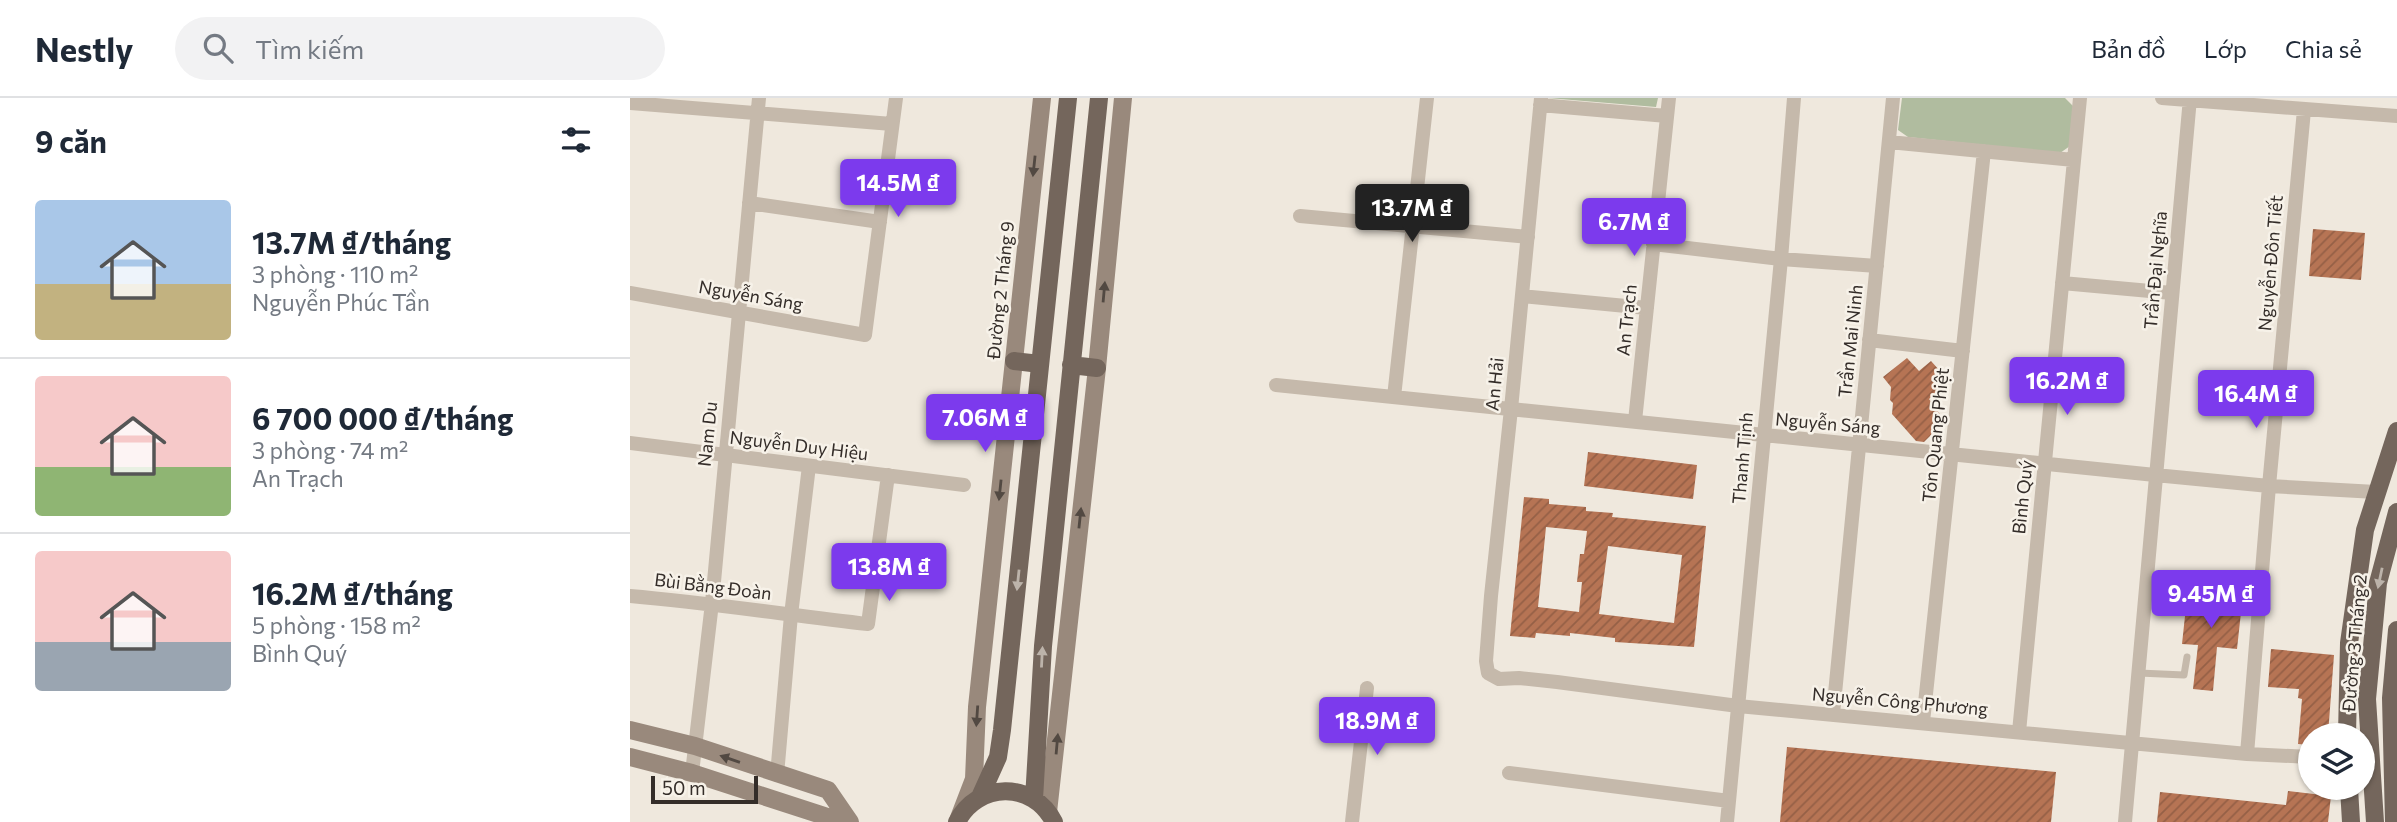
<!DOCTYPE html>
<html lang="vi">
<head>
<meta charset="utf-8">
<style>
	:root { --surface:#fff; --page:#f2f2f3; --text:#1f2937; --muted:#747a83; --line:#e0e1e3; --accent:#7c3aed }
	body { margin:0; font-family:Commissioner,sans-serif; background:var(--page); color:var(--text); height:100vh; display:flex; flex-direction:column; font-size:26px; white-space:nowrap }
	* { box-sizing:border-box; margin:0 }
	p { font-size:23px; color:var(--muted) }
	.icon { flex:none; width:38px; height:38px; fill:none; stroke:currentColor; stroke-width:2; stroke-linecap:round; stroke-linejoin:round }
	.map { position:relative; flex:1; overflow:hidden }
	.side { display:flex; flex-direction:column; background:var(--surface); width:630px }
	.side>* { flex:none }
	.buttons { position:absolute; left:1668px; top:625px; display:grid; gap:14px }
	.buttons a { display:grid; place-items:center; width:77px; height:77px; border-radius:50%; background:var(--surface); box-shadow:0 2px 5px #0004; font-size:35px }
	.scale { position:absolute; left:21px; bottom:18px; width:107px; box-sizing:border-box; padding-left:7px; border:4px solid #342d29; border-top:0; font-size:19px; line-height:24px; white-space:nowrap; color:#342d29; -webkit-text-stroke:5px #f7f2e9; paint-order:stroke }
	.price { position:absolute; translate:-50% -60px; padding:0 16px; border-radius:7px; background:var(--accent); color:#fff; font-size:23px; line-height:46px; filter:drop-shadow(0 2px 4px #0008) }
	.price::after { content:''; position:absolute; left:50%; top:42px; width:21px; height:16px; margin-left:-10px; background:inherit; clip-path:polygon(0 0,100% 0,50% 100%) }
	.price.current { background:#222; color:#fff }
	ul { padding:0; list-style:none }
	li { display:flex; align-items:center; gap:21px; height:175px; padding:0 35px }
	li+li { border-top:2px solid var(--line) }
	li span { display:grid; place-items:center; flex:none; width:196px; height:140px; border-radius:7px; color:#555 }
	li>.icon { margin-inline-start:auto }
	span .icon { width:84px; height:84px; fill:#fffc; stroke-width:1 }
	li b { font-size:30px }
	h2 { display:flex; justify-content:space-between; align-items:center; height:84px; padding:0 35px; font-size:30px }
	header { display:flex; align-items:center; gap:42px; box-sizing:border-box; height:98px; padding:0 35px; background:var(--surface); border-bottom:2px solid var(--line) }
	header strong { font-size:33px }
	nav { display:flex; gap:38px; margin-inline-start:auto; font-size:24px }
	.search { width:490px; height:63px; background:var(--page); display:flex; align-items:center; gap:18px; box-sizing:border-box; padding:0 24px; border-radius:38px; color:var(--muted); font-size:26px }
	main { display:flex; flex:1; min-height:0 }
	.map>svg:first-child { display:block }
	.park { fill:#b0bc9f }
	.building { fill:url(#building-hatch); fill-rule:evenodd }
	.lines { fill:none; stroke-linecap:round; stroke-linejoin:round }
	.lane { stroke:#c5b9ab; stroke-width:7 }
	.street { stroke:#c5b9ab; stroke-width:14 }
	.secondary { stroke:#99897c; stroke-width:18 }
	.primary { stroke:#74665c; stroke-width:18 }
	.oneway { fill:#524942 }
	.oneway2 { fill:#bcb3aa }
	.labels { text-anchor:middle; dominant-baseline:central; stroke-width:5; stroke-linejoin:round; paint-order:stroke }
	.street-label { font-size:18px; fill:#342d29; stroke:#f7f2e9 }
</style>
</head>
<body>
<header>
<strong>Nestly</strong>
<div class="search"><svg class="icon" aria-label="search" viewBox="0 0 24 24"><circle cx="10" cy="10" r="6"/><path d="M15 15l6 6"/></svg>Tìm kiếm</div>
<nav><a>Bản đồ</a><a>Lớp</a><a>Chia sẻ</a></nav>
</header>
<main>
<section class="side">
<h2>9 căn<svg class="icon" aria-label="filters" viewBox="0 0 24 24"><path d="M4 7h16M4 17h16"/><circle cx="9" cy="7" r="2"/><circle cx="15" cy="17" r="2"/></svg></h2>
<ul>
<li><span style="background:linear-gradient(#a9c7e8 60%,#c2b280 0)"><svg class="icon" aria-label="home" viewBox="0 0 24 24"><path d="M3 11l9-7 9 7M6 9v11h12V9"/></svg></span><div><b>13.7M ₫/tháng</b><p>3 phòng · 110 m²</p><p>Nguyễn Phúc Tần</p></div></li>
<li><span style="background:linear-gradient(#f6c9c9 65%,#8fb573 0)"><svg class="icon" aria-label="home" viewBox="0 0 24 24"><path d="M3 11l9-7 9 7M6 9v11h12V9"/></svg></span><div><b>6 700 000 ₫/tháng</b><p>3 phòng · 74 m²</p><p>An Trạch</p></div></li>
<li><span style="background:linear-gradient(#f6c9c9 65%,#9aa5b1 0)"><svg class="icon" aria-label="home" viewBox="0 0 24 24"><path d="M3 11l9-7 9 7M6 9v11h12V9"/></svg></span><div><b>16.2M ₫/tháng</b><p>5 phòng · 158 m²</p><p>Bình Quý</p></div></li>
</ul>
</section>
<div class="map">
<svg width="1767" height="724" viewBox="0 0 1767 724">
	<defs>
		<pattern id="building-hatch" width="6" height="6" patternUnits="userSpaceOnUse" patternTransform="scale(1.75)"><rect width="6" height="6" fill="#b67454"/><path d="M-1 1l2-2M0 6l6-6M5 7l2-2" fill="none" stroke="#956046"/></pattern>
	</defs>
	<rect width="100%" height="100%" fill="#efe8dd"/>
	<!-- park -->
	<path class="park" d="M918,0h110l-2,9z
		M1272,0h163l9,9 -4,39 -10,7 -152,-16 -10,-7z"/>
	<!-- building -->
	<path class="building" d="M1683,131l52,4 -4,47 -52,-4z
		M1277,260l12,13 12,-10 18,20 -20,18 16,22 -21,21 -8,-1 -24,-27 1,-11 -3,-3 1,-13 -8,-10z
		M958,354l109,13 -4,34 -109,-13z
		M894,399l25,2v5l37,3v4l27,2 -1,4 94,9 -12,121 -79,-5v-4l-45,-5v3l-34,-3 -1,5 -25,-2zM916,429l41,4 -3,23h-4l-3,28h5l-3,30 -41,-5zM978,448l74,9 -8,68 -75,-9z
		M1558,490l55,6 -6,55 -20,-2 -4,44 -20,-2 5,-44 -16,-1z
		M1641,551l63,6 -6,80h-18v10l-12,-1 4,-45 -4,-1 1,-9 -31,-2z
		M1157,649l269,25 -5,50h-271z
		M1658,693l43,5 -3,26h-171l3,-30 126,13z"/>
	<g class="lines">
		<!-- lane -->
		<path class="lane" d="M1509,575l45,2 3,-18"/>
		<!-- street -->
		<path class="street" d="M911,0l-30,311 -20,187 -5,65 2,12 11,6 20,-1 38,4 181,24 509,48 63,3
			M1532,0l235,18
			M0,5l262,21
			M910,7l127,11
			M1259,44l185,18
			M119,105l131,19
			M670,118l228,21
			M1023,146l128,15 96,7
			M1432,185l110,10
			M0,195l235,42 31,-237
			M892,198l125,12
			M1239,242l94,11
			M646,287l879,90 114,11 107,6
			M764,299l33,-299
			M1005,323l34,-323
			M0,345l334,42
			M0,498c80,7 159,19 238,28l20,-149
			M1203,616l60,-616
			M1293,624l61,-571
			M1389,634l61,-634
			M1617,656l22,-268 35,-376
			M62,675l20,-170 47,-505
			M879,675l220,28
			M147,677l14,-160 18,-149
			M722,724l15,-134
			M1097,724l54,-563 13,-161
			M1495,724l65,-724"/>
		<!-- secondary -->
		<path class="secondary" d="M0,632l65,16 133,44 22,32
			M0,659l62,16 151,49
			M418,714l49,-444 26,-270
			M329,720l15,-39 3,-72 65,-609"/>
		<!-- primary -->
		<path class="primary" d="M384,263l26,3
			M441,267l26,3
			M1717,637l2,-92 16,-113 32,-99
			M1719,690l2,34
			M350,699l18,-40 4,-27 66,-632
			M404,701l9,-153 56,-548
			M327,724c20,-40 76,-42 97,0
			M1745,724l-8,-123 11,-116 19,-71
			M1764,724l-3,-124 6,-68"/>
	</g>
	<!-- one-way arrows -->
	<defs><path id="oneway-solid" d="M-6-.8H1V-3.2L6.5 0L1 3.2V.8H-6Z" transform="scale(1.75)"/></defs>
	<g class="oneway">
		<use href="#oneway-solid" transform="translate(404 68) rotate(96)"/>
		<use href="#oneway-solid" transform="translate(474 194) rotate(-85)"/>
		<use href="#oneway-solid" transform="translate(370 392) rotate(96)"/>
		<use href="#oneway-solid" transform="translate(450 420) rotate(-84)"/>
		<use href="#oneway-solid" transform="translate(347 618) rotate(94)"/>
		<use href="#oneway-solid" transform="translate(427 646) rotate(-85)"/>
		<use href="#oneway-solid" transform="translate(100 661) rotate(-161)"/>
	</g>
	<g class="oneway2">
		<use href="#oneway-solid" transform="translate(1750 480) rotate(102)"/>
		<use href="#oneway-solid" transform="translate(388 482) rotate(96)"/>
		<use href="#oneway-solid" transform="translate(412 559) rotate(-87)"/>
	</g>
	<g class="labels">
		<!-- street labels -->
		<g class="street-label">
			<text transform="translate(1640 165) rotate(-85)">Nguyễn Đôn Tiết</text>
			<text transform="translate(1525 172) rotate(-85)">Trần Đại Nghĩa</text>
			<text transform="translate(370 192) rotate(-84)">Đường 2 Tháng 9</text>
			<text transform="translate(121 197) rotate(10)">Nguyễn Sáng</text>
			<text transform="translate(996 222) rotate(-84)">An Trạch</text>
			<text transform="translate(1220 243) rotate(-84)">Trần Mai Ninh</text>
			<text transform="translate(864 286) rotate(-84)">An Hải</text>
			<text transform="translate(1198 325) rotate(5)">Nguyễn Sáng</text>
			<text transform="translate(77 336) rotate(-84)">Nam Du</text>
			<text transform="translate(1305 337) rotate(-84)">Tôn Quang Phiệt</text>
			<text transform="translate(169 347) rotate(7)">Nguyễn Duy Hiệu</text>
			<text transform="translate(1112 360) rotate(-85)">Thanh Tịnh</text>
			<text transform="translate(1392 399) rotate(-84)">Bình Quý</text>
			<text transform="translate(83 488) rotate(7)">Bùi Bằng Đoàn</text>
			<text transform="translate(1724 545) rotate(-85)">Đường 3 Tháng 2</text>
			<text transform="translate(1270 603) rotate(5)">Nguyễn Công Phương</text>
		</g>
	</g>
</svg>
<div class="buttons">
<a><svg class="icon" aria-label="layers" viewBox="0 0 24 24"><path d="M12 4l9 5-9 5-9-5zM3 14l9 5 9-5"/></svg></a>
</div>
<div class="scale">50 m</div>
<b class="price" style="left:268px;top:121px">14.5M ₫</b>
<b class="price current" style="left:782px;top:146px">13.7M ₫</b>
<b class="price" style="left:1004px;top:160px">6.7M ₫</b>
<b class="price" style="left:1437px;top:319px">16.2M ₫</b>
<b class="price" style="left:1626px;top:332px">16.4M ₫</b>
<b class="price" style="left:355px;top:356px">7.06M ₫</b>
<b class="price" style="left:259px;top:505px">13.8M ₫</b>
<b class="price" style="left:1581px;top:532px">9.45M ₫</b>
<b class="price" style="left:747px;top:659px">18.9M ₫</b>
</div>
</main>
</body>
</html>
